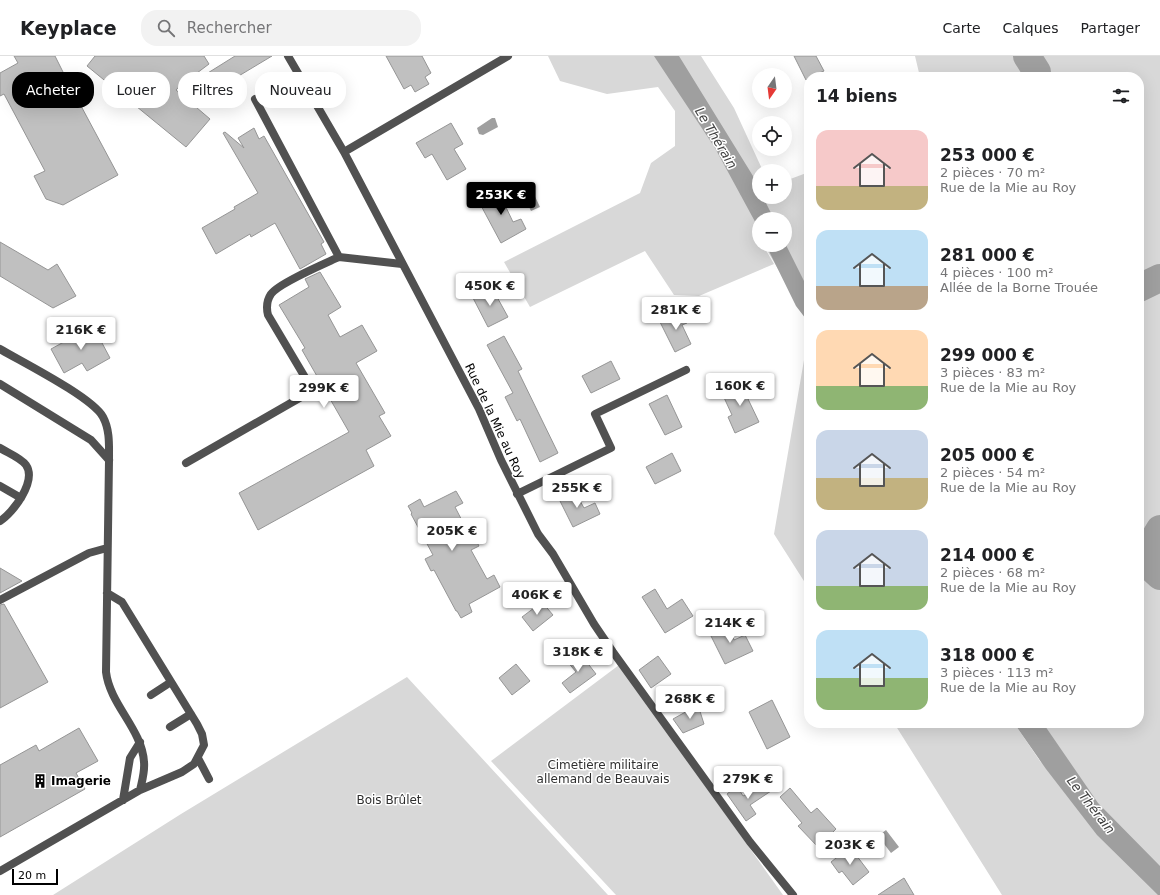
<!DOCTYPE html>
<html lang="fr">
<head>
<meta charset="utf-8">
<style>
	:root { --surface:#fff; --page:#f2f2f2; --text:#202124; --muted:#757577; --line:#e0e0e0; --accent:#000 }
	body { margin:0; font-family:"DejaVu Sans",sans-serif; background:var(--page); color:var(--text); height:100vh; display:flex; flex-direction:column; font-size:15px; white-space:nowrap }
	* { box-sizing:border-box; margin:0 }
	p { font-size:13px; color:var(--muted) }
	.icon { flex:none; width:22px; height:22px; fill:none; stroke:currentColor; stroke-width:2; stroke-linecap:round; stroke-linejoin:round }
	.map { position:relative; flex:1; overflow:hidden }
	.details { position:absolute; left:804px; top:16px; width:340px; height:656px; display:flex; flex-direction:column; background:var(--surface); border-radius:16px; box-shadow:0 4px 16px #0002 }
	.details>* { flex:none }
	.banner { position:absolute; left:12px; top:16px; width:380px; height:36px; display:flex; gap:8px }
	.needle { width:26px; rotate:194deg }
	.buttons { position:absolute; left:752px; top:12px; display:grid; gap:8px }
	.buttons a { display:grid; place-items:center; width:40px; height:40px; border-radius:50%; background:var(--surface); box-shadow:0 4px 16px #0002; font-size:20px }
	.scale { position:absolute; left:12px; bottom:10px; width:46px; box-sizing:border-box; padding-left:4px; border:2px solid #000; border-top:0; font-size:11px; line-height:14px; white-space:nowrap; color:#000; -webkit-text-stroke:3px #fff; paint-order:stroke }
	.price { position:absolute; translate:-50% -34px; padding:0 9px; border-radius:4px; background:#fff; color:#222; font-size:13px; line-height:26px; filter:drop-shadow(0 1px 2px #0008) }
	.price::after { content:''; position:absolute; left:50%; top:24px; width:12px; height:9px; margin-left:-6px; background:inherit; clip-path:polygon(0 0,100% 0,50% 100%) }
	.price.selected { background:var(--accent); color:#fff }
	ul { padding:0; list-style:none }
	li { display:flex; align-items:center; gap:12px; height:100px; padding:0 12px }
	li span { display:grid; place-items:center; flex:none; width:112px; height:80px; border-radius:12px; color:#555 }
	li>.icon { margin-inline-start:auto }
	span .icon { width:48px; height:48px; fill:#fffc; stroke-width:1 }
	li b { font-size:17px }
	h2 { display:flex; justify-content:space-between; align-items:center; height:48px; padding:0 12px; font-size:17px }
	.pill { padding:0 14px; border-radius:16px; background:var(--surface); box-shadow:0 4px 16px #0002; font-size:14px; line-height:36px }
	.pill.selected { background:var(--accent); color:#fff }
	header { display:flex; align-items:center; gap:24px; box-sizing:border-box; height:56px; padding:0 20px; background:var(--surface); border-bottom:1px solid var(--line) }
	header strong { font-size:19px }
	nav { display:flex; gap:22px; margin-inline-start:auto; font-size:14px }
	.search { width:280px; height:36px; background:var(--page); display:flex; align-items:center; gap:10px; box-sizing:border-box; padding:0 14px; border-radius:16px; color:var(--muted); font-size:15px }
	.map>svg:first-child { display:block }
	.green { fill:#d8d8d8 }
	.water { fill:#9f9f9f }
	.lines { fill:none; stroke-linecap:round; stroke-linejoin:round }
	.river { stroke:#9f9f9f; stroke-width:28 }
	.building { fill:#c0c0c0; stroke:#959595 }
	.lane { stroke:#515151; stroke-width:8 }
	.street { stroke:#515151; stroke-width:8 }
	.labels { text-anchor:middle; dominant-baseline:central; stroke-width:3; stroke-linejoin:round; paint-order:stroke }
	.street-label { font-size:12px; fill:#000; stroke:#fff }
	.park-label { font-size:12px; fill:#2f2f2f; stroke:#fff }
	.poi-label { font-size:12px; font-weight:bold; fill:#000; stroke:#fff; text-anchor:start }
	.water-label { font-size:13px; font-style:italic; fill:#404040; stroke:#fff }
</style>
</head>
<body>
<header>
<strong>Keyplace</strong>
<div class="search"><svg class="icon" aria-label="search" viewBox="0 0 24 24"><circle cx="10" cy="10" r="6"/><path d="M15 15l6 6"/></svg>Rechercher</div>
<nav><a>Carte</a><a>Calques</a><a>Partager</a></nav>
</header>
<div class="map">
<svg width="1160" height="839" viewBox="0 0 1160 839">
	<rect width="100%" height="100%" fill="#fff"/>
	<!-- green -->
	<path class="green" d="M548,0h153l33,52 29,63h-4v26h26v-16l24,-9v150l-45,-77h21v-26h-26v26h4l11,19 -75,32 -25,-1 -29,-44 -115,56 -26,-45 136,-69 11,-30 24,-17v-35l-17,-24 -51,7 -47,-13z
		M915,0h245v839h-158l-108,-172h120l28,41 -22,-41h119v-646h-219z
		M809,275v258l-35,-55z
		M619,609l164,230h-167l-125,-134z
		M407,621l201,218h-555l128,-81z"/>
	<!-- water -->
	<path class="water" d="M654,0h25l74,120 6,12v9h4l11,22h-15v10l-44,-81z
		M492,62h3l3,9 -15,8 -4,-1 -2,-6z
		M529,128l11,23 -9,4 -11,-23z
		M785,187l24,48v32l-13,-17 -30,-61h19z
		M1014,667h29l55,80 62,63v29h-2l-61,-60 -51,-66z
		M886,774l13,17 -8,6 -13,-17z"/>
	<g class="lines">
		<!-- river -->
		<path class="river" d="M1027,0l10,16v5
			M1139,232l21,-10
			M1160,473l-9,15 -3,21 12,11"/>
	</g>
	<!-- building -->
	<path class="building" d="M14,0h41l11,22 9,-4 6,12 -8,5 45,84 -55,30 -17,-6 -12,-23 11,-5 -41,-77 -4,2v-23l18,-10z
		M95,0h109l5,8 -16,12h-4l-13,14 34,29 -24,28 -99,-81z
		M235,0h37l-60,36 -9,-16z
		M386,0h36l9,17 -6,4 4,7 -14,8 -4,-7 -7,4z
		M794,0h22l8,15 -15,6 -3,3z
		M451,67l12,21 -9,5 12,20 -19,11 -15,-26 -7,4 -9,-15z
		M254,72l5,11 5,-3 60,106 -3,2 5,10 -26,15 -25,-46 -24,14 -1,-3 -34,20 -14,-26 33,-19 -1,-2 24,-14 -35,-60 2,-1 19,16 -6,-10z
		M504,131l5,11 -6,3 10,21 8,-3 5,10 -25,14 -23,-43z
		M0,186l48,28 9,-6 19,32 -23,12 -53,-32z
		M320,216l21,35 -13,8 12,22 22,-12 15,26 -21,12 29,50 -6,3 12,20 -25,14 8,16 -116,64 -19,-37 110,-61 -47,-82 3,-2 -26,-43 30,-18 -4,-8z
		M491,230l17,31 -20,10 -16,-31z
		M682,255l5,12 -5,2 9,19 -16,8 -15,-30z
		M93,270l17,32 -23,13 -5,-8 -18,10 -13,-24z
		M504,280l18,33 -4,2 40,82 -18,9 -20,-43 -3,2 -12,-24 8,-4 -26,-48z
		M611,305l9,18 -29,14 -9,-17z
		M743,325l8,17 -3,1 11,23 -24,11 -7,-16 4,-2 -11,-24z
		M667,339l15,32 -17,8 -16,-31z
		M672,397l9,18 -26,13 -9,-17z
		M574,434l10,18 11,-5 5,11 -27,13 -15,-30z
		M456,435l7,12 -8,4 15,29 3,-1 6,11 -8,4 16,29 7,-4 6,12 -31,17 3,8 -11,6 -4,-7h-1l-22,-41 -3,1 -6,-12 8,-4 -22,-41 1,-1 -4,-7 12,-7 4,8z
		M0,512l22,13 -22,12z
		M655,533l12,20 15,-10 11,17 -28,17 -23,-36z
		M542,546l11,13 -20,16 -11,-14z
		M4,548l44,78 -48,26v-103z
		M727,568l7,16 11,-5 8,16 -28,13 -16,-32z
		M579,596l17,22 -26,19 -8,-10 14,-11 -9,-11z
		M658,600l13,18 -20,14 -12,-18z
		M516,608l14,17 -18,14 -13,-17z
		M772,644l18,37 -23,12 -18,-37z
		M698,649l6,19 -21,9 -10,-14z
		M79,672l19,33 -22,12 9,16 -85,48v-72l36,-20 3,6z
		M771,727l3,6 -24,16 6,9 -10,7 -19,-27 10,-8 6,10z
		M790,732l21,25 6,-5 19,21 -18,18 -20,-21 4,-3 -22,-26z
		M850,791l19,25 -16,13 -11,-14 -3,2 -8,-11z
		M904,822l10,17h-36z"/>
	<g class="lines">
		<!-- lane -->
		<path class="lane" d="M255,43l84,158 63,7
			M0,293c22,13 92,48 103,68 7,13 6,28 6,43l-3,212c4,33 36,57 38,90 1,10 -2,19 -4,28
			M0,328l91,56 18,20
			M0,392c8,5 21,10 26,17 11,16 -13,48 -26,56
			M186,407l117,-67 4,-9 -1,-8 -38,-64c-2,-8 -1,-15 3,-21 8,-11 53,-30 68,-37
			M0,430l21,12
			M0,544l89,-47 18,-5
			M151,639l20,-13
			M170,671l21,-13
			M198,702l11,21
			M123,744l7,-42 10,-16
			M0,815l140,-81 42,-18 12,-8 10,-19 -2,-11 -5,-10 -75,-122 -15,-9"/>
		<!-- street -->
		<path class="street" d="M288,0l56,96 135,257 22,51 37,74 15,20 41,70 19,28 137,190 43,53
			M344,96l164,-96
			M517,438l94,-46 -16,-34 91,-44"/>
	</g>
	<!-- icons -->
	<defs>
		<symbol id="building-bare" viewBox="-9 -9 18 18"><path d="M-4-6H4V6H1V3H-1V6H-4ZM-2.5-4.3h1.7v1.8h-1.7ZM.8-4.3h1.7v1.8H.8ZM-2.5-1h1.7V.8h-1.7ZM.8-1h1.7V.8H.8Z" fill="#000" stroke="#fff" stroke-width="2.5" paint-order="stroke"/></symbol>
	</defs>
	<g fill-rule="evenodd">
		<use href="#building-bare" x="30" y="715" width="20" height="20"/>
	</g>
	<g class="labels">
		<!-- street labels -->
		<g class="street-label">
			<text transform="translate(495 365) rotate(65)">Rue de la Mie au Roy</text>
		</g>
		<!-- park labels -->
		<g class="park-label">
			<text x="603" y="709">Cimetière militaire<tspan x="603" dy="14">allemand de Beauvais</tspan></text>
			<text x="389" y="744">Bois Brûlet</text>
		</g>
		<!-- poi labels -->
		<g class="poi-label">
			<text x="51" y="725">Imagerie</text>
		</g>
		<!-- water labels -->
		<g class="water-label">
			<text transform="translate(716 82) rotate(59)">Le Thérain</text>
			<text transform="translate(1091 749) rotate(52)">Le Thérain</text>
		</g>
	</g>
</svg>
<div class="buttons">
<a><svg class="needle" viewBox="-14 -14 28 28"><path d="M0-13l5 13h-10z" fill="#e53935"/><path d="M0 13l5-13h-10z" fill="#757577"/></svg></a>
<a><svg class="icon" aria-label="locate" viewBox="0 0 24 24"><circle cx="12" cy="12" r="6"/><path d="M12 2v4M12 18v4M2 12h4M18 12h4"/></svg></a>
<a>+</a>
<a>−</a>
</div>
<div class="scale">20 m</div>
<b class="price selected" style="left:501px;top:160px">253K €</b>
<b class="price" style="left:490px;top:251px">450K €</b>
<b class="price" style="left:676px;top:275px">281K €</b>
<b class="price" style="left:81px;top:295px">216K €</b>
<b class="price" style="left:740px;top:351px">160K €</b>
<b class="price" style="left:324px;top:353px">299K €</b>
<b class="price" style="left:577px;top:453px">255K €</b>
<b class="price" style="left:452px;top:496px">205K €</b>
<b class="price" style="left:537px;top:560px">406K €</b>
<b class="price" style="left:730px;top:588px">214K €</b>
<b class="price" style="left:578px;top:617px">318K €</b>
<b class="price" style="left:690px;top:664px">268K €</b>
<b class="price" style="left:748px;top:744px">279K €</b>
<b class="price" style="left:850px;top:810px">203K €</b>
<div class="banner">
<a class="pill selected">Acheter</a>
<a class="pill">Louer</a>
<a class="pill">Filtres</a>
<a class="pill">Nouveau</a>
</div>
<section class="details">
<h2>14 biens<svg class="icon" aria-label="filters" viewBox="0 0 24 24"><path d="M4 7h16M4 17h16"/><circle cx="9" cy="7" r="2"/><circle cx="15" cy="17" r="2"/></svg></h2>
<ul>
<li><span style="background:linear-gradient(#f6c9c9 70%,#c2b280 0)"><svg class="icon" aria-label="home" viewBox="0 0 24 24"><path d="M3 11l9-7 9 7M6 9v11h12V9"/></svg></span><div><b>253 000 €</b><p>2 pièces · 70 m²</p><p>Rue de la Mie au Roy</p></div></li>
<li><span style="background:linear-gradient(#bfe0f5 70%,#b9a48a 0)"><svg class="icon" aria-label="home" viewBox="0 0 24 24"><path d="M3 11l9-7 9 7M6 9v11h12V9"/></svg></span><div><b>281 000 €</b><p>4 pièces · 100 m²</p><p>Allée de la Borne Trouée</p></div></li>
<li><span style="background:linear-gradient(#ffd9b3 70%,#8fb573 0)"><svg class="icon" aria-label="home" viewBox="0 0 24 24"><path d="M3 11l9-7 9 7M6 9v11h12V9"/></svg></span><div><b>299 000 €</b><p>3 pièces · 83 m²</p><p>Rue de la Mie au Roy</p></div></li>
<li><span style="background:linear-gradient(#c9d6e8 60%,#c2b280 0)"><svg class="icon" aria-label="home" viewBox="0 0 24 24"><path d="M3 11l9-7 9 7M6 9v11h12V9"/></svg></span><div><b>205 000 €</b><p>2 pièces · 54 m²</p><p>Rue de la Mie au Roy</p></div></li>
<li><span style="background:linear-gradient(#c9d6e8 70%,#8fb573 0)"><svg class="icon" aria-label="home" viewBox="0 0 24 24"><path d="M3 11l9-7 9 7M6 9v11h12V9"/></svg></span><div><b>214 000 €</b><p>2 pièces · 68 m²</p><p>Rue de la Mie au Roy</p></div></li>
<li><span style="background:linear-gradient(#bfe0f5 60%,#8fb573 0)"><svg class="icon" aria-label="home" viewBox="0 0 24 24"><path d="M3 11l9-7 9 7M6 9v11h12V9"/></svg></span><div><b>318 000 €</b><p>3 pièces · 113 m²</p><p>Rue de la Mie au Roy</p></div></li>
</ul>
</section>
</div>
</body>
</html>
